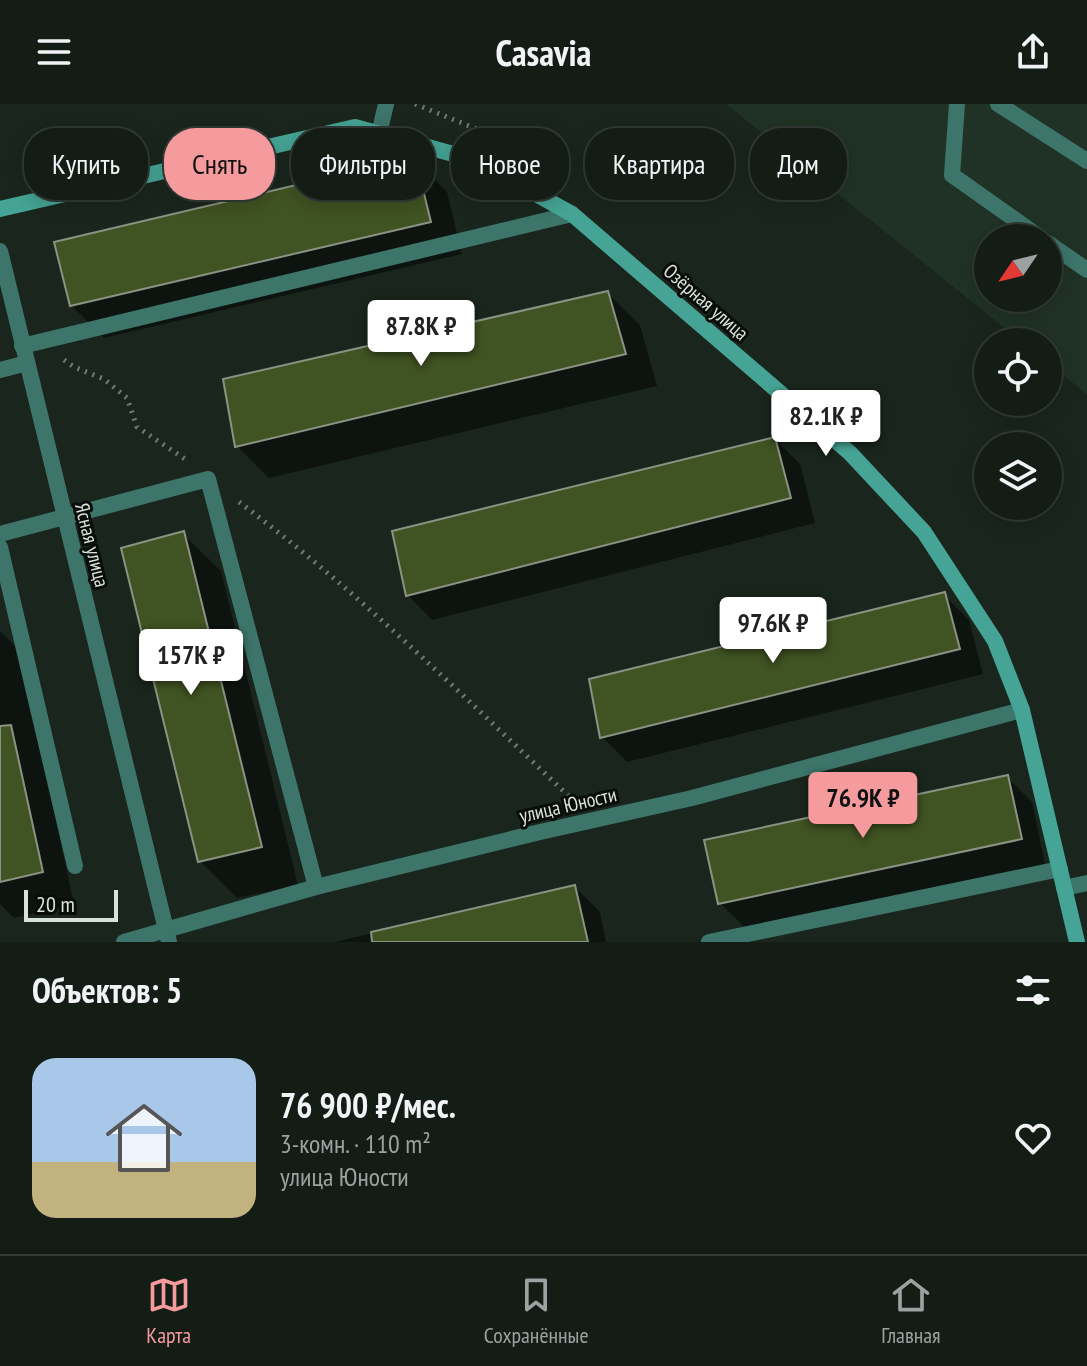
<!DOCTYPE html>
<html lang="ru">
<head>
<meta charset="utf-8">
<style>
	:root { --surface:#141c16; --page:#212923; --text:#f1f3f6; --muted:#9da1a1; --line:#333a35; --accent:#f59b9e }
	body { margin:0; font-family:"PT Sans Narrow",sans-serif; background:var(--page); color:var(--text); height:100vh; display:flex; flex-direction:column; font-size:30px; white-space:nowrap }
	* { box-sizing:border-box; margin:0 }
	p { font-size:26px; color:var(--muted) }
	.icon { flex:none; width:44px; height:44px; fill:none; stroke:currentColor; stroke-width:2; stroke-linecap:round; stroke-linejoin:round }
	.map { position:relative; height:838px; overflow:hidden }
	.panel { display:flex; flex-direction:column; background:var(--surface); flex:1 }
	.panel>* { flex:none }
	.top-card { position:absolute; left:24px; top:24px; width:1040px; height:72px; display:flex; gap:16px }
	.needle { width:52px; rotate:235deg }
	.buttons { position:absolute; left:974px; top:120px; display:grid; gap:16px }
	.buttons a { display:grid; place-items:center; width:88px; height:88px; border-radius:50%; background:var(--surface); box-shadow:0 4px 20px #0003,0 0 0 2px var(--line); font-size:40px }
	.scale { position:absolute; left:24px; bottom:20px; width:94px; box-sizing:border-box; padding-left:8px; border:4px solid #dae2dc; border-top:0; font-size:22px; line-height:28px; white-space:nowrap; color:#dae2dc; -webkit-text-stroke:6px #080d0a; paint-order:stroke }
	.price { position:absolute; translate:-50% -68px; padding:0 18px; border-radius:8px; background:#fff; color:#222; font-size:26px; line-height:52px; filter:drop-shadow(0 2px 4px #0008) }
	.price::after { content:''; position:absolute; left:50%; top:48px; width:24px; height:18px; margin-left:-12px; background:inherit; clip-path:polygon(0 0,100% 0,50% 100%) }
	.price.on { background:var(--accent); color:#111 }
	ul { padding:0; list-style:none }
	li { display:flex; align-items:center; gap:24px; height:200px; padding:0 32px }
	li span { display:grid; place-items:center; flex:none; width:224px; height:160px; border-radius:24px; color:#555 }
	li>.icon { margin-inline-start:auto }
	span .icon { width:96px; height:96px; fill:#fffc; stroke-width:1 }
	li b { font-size:34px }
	h2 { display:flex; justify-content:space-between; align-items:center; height:96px; padding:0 32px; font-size:34px }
	.pill { padding:0 28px; border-radius:32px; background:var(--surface); box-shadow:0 4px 20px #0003,0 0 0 2px var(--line); font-size:28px; line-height:72px }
	.pill.on { background:var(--accent); color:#111 }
	header { display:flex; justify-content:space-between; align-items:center; height:104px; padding:0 32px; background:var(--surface); font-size:36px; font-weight:700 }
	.tab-bar { display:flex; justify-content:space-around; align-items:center; height:112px; border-top:2px solid var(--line); background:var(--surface); font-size:22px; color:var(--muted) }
	.tab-bar a { display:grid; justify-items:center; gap:4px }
	.tab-bar .on { color:var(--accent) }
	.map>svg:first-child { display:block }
	.built { fill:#203225; fill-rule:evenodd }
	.shadow { fill:#0007 }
	.building { fill:#405322; stroke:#8c9283; stroke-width:2 }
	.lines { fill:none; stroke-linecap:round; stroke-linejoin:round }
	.path { stroke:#717b74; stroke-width:5; stroke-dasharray:2 6; stroke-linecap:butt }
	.lane { stroke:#3d756b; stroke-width:16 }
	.street { stroke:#3d756b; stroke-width:16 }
	.secondary { stroke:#45a495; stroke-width:16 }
	.labels { text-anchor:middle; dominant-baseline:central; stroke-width:6; stroke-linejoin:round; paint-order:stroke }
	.street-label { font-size:20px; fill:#dae2dc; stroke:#080d0a }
</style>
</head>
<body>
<header><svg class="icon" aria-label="menu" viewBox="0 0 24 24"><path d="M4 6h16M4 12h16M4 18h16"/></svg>Casavia<svg class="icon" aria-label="share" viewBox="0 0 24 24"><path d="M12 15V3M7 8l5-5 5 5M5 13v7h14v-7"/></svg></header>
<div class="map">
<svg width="1087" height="838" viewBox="0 0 1087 838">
	<rect width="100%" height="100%" fill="#1a261d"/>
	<!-- built -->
	<path class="built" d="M726,0h361v290l-39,-31v-21h-26zM988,134h60v60h-60z"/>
	<!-- shadow -->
	<path class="shadow" d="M415,55l32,33 15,62 -358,84 -33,-33z
		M607,189l33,32 17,61 -388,92 -32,-32z
		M775,335l25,25 15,59 -383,97 -24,-25z
		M183,430l38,37 77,314 -61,13 -38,-38z
		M944,491l25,25 14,54 -356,88 -25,-25z
		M0,527l19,19 55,254 -60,14 -14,-14z
		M1007,673l25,25 13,62 -300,64 -25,-25z
		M575,783l25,25 6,30h-272z"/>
	<!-- building -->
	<path class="building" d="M415,53l16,65 -361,84 -16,-64z
		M608,187l18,63 -391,93 -12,-68z
		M775,333l16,61 -385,98 -14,-65z
		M184,427l78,316 -64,15 -77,-314z
		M945,488l15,57 -360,89 -11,-59z
		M11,621l32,147 -43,10v-156z
		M1008,671l14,64 -304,65 -14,-64z
		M575,781l13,57h-216l-1,-10z"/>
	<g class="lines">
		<!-- path -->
		<path class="path" d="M415,0l69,28 34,22
			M64,256l10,7 30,12 23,19 10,29 51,34
			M239,398c120,90 227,197 336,300"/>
		<!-- lane -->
		<path class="lane" d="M957,0l-5,71 89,63
			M998,0l89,57
			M379,30l7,-30
			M1048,139l39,27
			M22,242l550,-132
			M0,266l27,-7
			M0,430l208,-55 108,408
			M0,443l75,319
			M1064,784l23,-5
			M709,838l351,-73"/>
		<!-- street -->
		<path class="street" d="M0,147l169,691
			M124,838l192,-55 224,-55 152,-34 330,-88"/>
		<!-- secondary -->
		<path class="secondary" d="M0,105l355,-82 120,33 97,54 278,239 74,79 71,109 27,69 55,232"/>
	</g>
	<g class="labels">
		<!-- street labels -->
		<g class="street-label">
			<text transform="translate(706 198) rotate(41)">Озёрная улица</text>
			<text transform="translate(92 441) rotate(76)">Ясная улица</text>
			<text transform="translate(568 701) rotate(-13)">улица Юности</text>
		</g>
	</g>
</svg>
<div class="buttons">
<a><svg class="needle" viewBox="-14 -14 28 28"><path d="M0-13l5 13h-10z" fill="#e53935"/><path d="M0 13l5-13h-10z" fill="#9da1a1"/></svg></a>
<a><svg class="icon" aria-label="locate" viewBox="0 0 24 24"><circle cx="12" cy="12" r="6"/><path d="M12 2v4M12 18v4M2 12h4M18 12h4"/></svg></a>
<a><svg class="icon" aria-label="layers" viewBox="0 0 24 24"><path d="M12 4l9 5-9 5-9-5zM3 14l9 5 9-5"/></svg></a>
</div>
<div class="scale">20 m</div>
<b class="price" style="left:421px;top:264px">87.8K ₽</b>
<b class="price" style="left:826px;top:354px">82.1K ₽</b>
<b class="price" style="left:773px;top:561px">97.6K ₽</b>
<b class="price" style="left:191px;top:593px">157K ₽</b>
<b class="price on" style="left:863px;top:736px">76.9K ₽</b>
<div class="top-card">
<a class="pill">Купить</a>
<a class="pill on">Снять</a>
<a class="pill">Фильтры</a>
<a class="pill">Новое</a>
<a class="pill">Квартира</a>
<a class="pill">Дом</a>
</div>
</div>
<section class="panel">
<h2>Объектов: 5<svg class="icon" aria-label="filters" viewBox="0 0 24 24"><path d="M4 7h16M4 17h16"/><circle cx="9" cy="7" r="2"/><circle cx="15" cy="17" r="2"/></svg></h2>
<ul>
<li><span style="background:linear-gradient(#a9c7e8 65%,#c2b280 0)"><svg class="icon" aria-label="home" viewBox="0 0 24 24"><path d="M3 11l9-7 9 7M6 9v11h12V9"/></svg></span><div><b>76 900 ₽/мес.</b><p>3-комн. · 110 m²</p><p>улица Юности</p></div><svg class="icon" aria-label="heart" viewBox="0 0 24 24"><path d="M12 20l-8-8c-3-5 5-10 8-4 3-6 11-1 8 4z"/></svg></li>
</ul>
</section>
<nav class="tab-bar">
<a class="on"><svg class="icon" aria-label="map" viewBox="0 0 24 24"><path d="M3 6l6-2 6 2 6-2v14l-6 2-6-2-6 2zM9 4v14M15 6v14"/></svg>Карта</a>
<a><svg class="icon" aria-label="saved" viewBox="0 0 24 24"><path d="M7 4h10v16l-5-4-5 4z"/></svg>Сохранённые</a>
<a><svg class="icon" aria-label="home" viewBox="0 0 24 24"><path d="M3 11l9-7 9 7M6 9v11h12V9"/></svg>Главная</a>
</nav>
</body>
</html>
